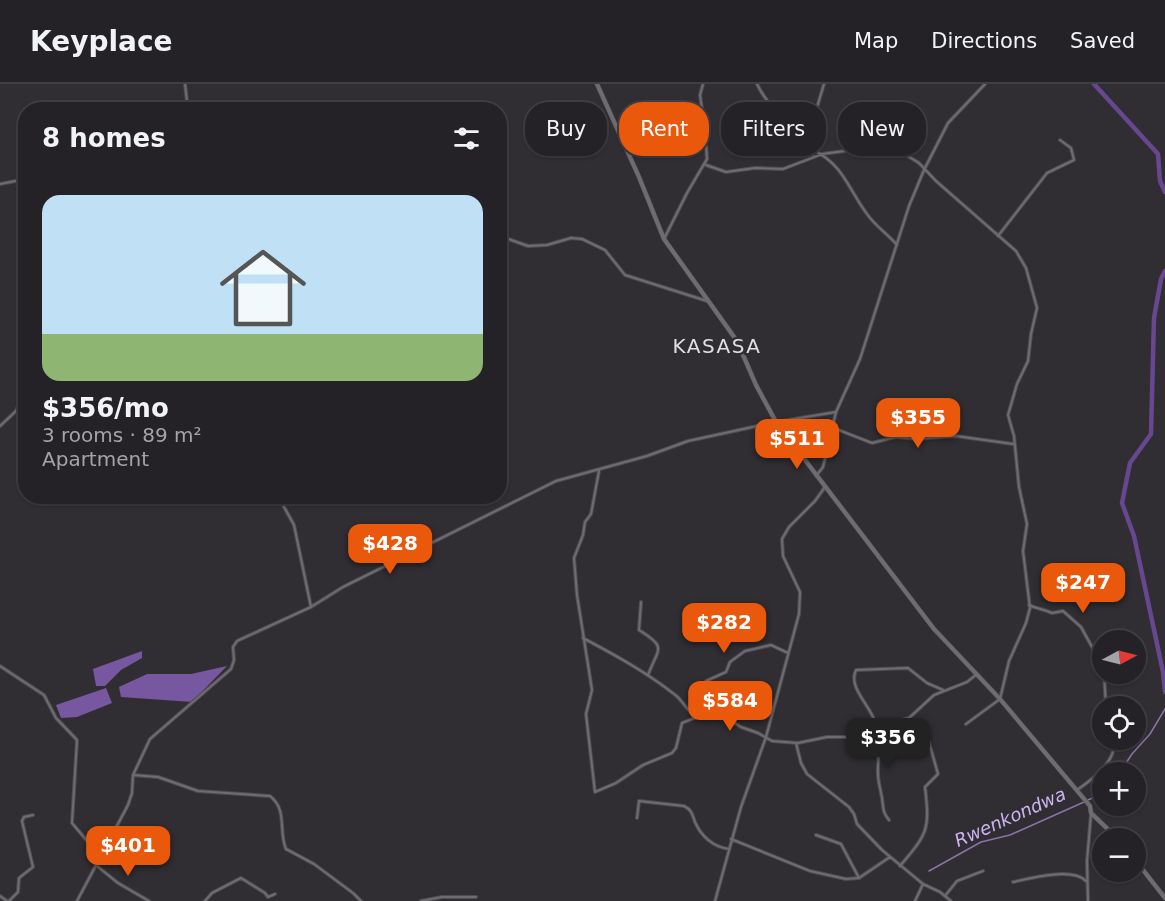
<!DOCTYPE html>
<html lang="en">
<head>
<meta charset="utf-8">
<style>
	:root { --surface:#242226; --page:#302f32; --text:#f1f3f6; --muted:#a3a4a7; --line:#413f43; --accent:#ea580c }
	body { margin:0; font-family:"DejaVu Sans",sans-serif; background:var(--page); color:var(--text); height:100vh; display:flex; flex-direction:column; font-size:22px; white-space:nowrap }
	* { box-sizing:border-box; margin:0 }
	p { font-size:20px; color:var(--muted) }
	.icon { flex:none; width:33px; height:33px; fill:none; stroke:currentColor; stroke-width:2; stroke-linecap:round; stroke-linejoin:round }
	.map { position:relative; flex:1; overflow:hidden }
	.sheet { position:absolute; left:18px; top:18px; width:489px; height:402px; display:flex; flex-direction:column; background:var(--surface); border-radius:24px; box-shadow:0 2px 4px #0004,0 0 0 2px var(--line) }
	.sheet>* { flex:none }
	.hud { position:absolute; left:525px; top:18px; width:549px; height:54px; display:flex; gap:12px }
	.needle { width:39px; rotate:83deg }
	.tools { position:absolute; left:1092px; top:546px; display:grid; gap:12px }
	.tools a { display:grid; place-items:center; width:54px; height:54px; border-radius:50%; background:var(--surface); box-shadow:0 2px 4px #0004,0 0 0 2px var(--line); font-size:30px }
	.price { position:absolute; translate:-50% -51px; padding:0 14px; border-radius:12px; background:var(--accent); color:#fff; font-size:20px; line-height:39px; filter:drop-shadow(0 2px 3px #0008) }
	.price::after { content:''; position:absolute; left:50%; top:36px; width:18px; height:14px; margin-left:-9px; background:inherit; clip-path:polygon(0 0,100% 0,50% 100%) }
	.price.active { background:#222; color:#fff }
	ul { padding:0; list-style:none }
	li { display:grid; align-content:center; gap:12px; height:318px; padding:0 24px }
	li span { display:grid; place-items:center; height:186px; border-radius:18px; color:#555 }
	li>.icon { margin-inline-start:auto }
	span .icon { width:108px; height:108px; fill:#fffc; stroke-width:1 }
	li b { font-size:26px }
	h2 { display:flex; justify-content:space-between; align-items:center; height:72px; padding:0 24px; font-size:26px }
	.chip { padding:0 21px; border-radius:24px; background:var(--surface); box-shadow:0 2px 4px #0004,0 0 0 2px var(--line); font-size:21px; line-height:54px }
	.chip.active { background:var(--accent); color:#fff }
	header { display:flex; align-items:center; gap:36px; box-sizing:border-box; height:84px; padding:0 30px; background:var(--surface); border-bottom:2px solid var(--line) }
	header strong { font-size:28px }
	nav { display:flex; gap:33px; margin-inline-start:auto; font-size:21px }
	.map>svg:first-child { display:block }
	.forest { fill:#7657a0 }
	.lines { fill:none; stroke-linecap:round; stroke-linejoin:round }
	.stream { stroke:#8a73a6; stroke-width:1.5 }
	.river { stroke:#67478f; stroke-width:4.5 }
	.minor-casing { stroke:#4e4d50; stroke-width:4 }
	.tertiary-casing { stroke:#4e4d50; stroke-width:5 }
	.minor { stroke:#6e6c71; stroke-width:2 }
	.tertiary { stroke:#6e6c71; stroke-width:4 }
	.labels { text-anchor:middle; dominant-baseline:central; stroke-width:5; stroke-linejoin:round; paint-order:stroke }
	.water-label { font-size:18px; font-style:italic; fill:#ccb4f1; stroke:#302e32 }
	.quarter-label { font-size:20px; letter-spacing:1.5px; fill:#e0dee3; stroke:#302e32 }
</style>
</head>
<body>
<header>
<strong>Keyplace</strong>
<nav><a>Map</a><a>Directions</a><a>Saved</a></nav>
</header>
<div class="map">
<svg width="1165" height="817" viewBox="0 0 1165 817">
	<rect width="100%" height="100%" fill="#302e32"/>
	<!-- forest -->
	<path class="forest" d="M142,567v7l-21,12 -16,16h-9l-3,-17z
		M227,582l-35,36 -71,-5 -2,-10 28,-13h44z
		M106,604l6,15 -35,14 -16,1 -5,-13z"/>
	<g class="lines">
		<!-- stream -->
		<path class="stream" d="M1120,688l12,-18 18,-20 15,-25
			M1088,716l9,-4 5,-5
			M929,787l52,-29 29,-7 74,-33"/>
		<!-- river -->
		<path class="river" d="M1094,0l64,70 2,27 5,11
			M1165,187l-4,8 -7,39 -3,116 -21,29 -8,40 12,33 29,136 2,20"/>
		<defs>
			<path id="minor" d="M185,0l3,26
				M757,0c5,10 11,19 19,27 16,16 37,22 37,46
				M808,53l16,-53
				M813,66c31,15 35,39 54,64 8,12 21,20 30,31
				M706,81l20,7 29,-4 28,1 39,-15 30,-4 19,-5 27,5 21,13 17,18 80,70 10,17 11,40 -6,26 -3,27 -11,23 -9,31 6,21 5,51 8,37 -4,27 7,57 -4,15 -17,38 -9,38 -34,25
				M0,100l26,-5
				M500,152l28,10 19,-1 24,-7 11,1 23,11 20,25 82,26
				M998,152l49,-63 27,-13 -3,-12 -11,-8
				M664,155l23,-46 20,-34 -2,-29 -5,-35 3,-11
				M0,342l16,-15 10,-22
				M831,343l41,16 24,-6 20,2 40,-3 57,8
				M599,387l-8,43 -6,8 -2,13 -9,23 3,37 15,95 -6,24 9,78 21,-9 27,-18 29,-12 4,-5 6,-25 15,-6 21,-2 8,2 15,10 17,6 14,8 26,2 29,-6h33l7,-2 9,-8 33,-9 25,-23 33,-13 10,-8
				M816,392l7,-9 13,-55 24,-53 49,-153 15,-36 24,-47 37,-39
				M278,412l16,29 17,82
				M641,518l-2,28c29,18 19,18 9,45
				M1029,521c8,4 15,4 23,8l11,-2 18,16 21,38
				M583,554c32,17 63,34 91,56 9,6 12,17 23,23
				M0,582l44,29 12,23 21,22 -5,83 21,25 5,12
				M1104,590l2,32
				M705,632l5,-23 -4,-12 20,-9 4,-10 15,-11 26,-6 17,8
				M876,642c-2,-18 -29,-37 -20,-56l52,-2 19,15 16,7
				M867,651c17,15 10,21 11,39 0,7 2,13 3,19 3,11 0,18 8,27
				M796,659l5,20 6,11 42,33 5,7 3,10 25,26 41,34 17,8 11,9
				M133,691l25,2 40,14 72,5c18,14 8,35 16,53l28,15 39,29 8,8
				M1077,706c16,-11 40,-29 37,-50
				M637,734l2,-17 45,5c8,4 8,8 11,16 6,14 18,25 34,27
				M816,751l25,9 18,34
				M731,755l79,32 36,8 13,-1 31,-21
				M97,782l21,17 31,18
				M900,782c28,-33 30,-36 25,-79l13,-13 -9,-32 -21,-22
				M1013,798c18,-4 59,-15 73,-1
				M0,812l7,5
				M945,812l12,-15 26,-10
				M9,817l9,-9 1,-14 14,-11 -11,-46 2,-4 9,-2
				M77,817l51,-96 4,-12 1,-18 17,-36 81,-70 3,-9 -1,-13 4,-6 74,-34 32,-20 213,-106 91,-25 41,-15 88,-19 60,-10
				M205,817l7,-8 29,-15 24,15 3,4 7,-3
				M421,817l21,-4h34
				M715,817l26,-94 25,-70 33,-123 1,-22 -17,-36 -1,-17 7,-12 26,-26 10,-14
				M915,817l8,-17
				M1088,817l-1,-40 4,-47"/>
			<path id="tertiary" d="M597,0l42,93 25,62 73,102 19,44 20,37 158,207 66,70 90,107 1,7 26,25
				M1136,777l29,37"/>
		</defs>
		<!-- minor casing -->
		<use href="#minor" class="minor-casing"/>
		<!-- tertiary casing -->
		<use href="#tertiary" class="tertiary-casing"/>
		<!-- minor -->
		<use href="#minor" class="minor"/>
		<!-- tertiary -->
		<use href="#tertiary" class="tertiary"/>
	</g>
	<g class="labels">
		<!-- water labels -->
		<g class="water-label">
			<text transform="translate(1010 733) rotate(-24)">Rwenkondwa</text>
		</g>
		<!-- quarter labels -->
		<g class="quarter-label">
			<text x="717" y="262">KASASA</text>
		</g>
	</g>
</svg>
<div class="tools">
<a><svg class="needle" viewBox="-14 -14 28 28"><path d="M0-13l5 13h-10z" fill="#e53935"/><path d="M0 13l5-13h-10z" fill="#a3a4a7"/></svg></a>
<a><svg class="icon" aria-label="locate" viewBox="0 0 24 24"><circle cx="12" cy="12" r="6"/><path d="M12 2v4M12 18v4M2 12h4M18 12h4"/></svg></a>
<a>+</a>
<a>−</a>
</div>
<b class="price" style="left:918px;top:365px">$355</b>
<b class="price" style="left:797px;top:386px">$511</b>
<b class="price" style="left:390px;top:491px">$428</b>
<b class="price" style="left:1083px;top:530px">$247</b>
<b class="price" style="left:724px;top:570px">$282</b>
<b class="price" style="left:730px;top:648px">$584</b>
<b class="price active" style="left:888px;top:685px">$356</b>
<b class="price" style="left:128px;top:793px">$401</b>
<div class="hud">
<a class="chip">Buy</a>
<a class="chip active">Rent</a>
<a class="chip">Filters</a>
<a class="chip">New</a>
</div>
<section class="sheet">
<h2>8 homes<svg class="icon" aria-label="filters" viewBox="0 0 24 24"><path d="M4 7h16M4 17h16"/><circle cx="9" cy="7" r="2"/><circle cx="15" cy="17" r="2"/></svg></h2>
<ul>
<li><span style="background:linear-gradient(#bfe0f5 75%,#8fb573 0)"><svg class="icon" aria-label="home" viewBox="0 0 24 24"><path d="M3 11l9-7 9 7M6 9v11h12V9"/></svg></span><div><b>$356/mo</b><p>3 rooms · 89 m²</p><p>Apartment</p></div></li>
</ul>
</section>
</div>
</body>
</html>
